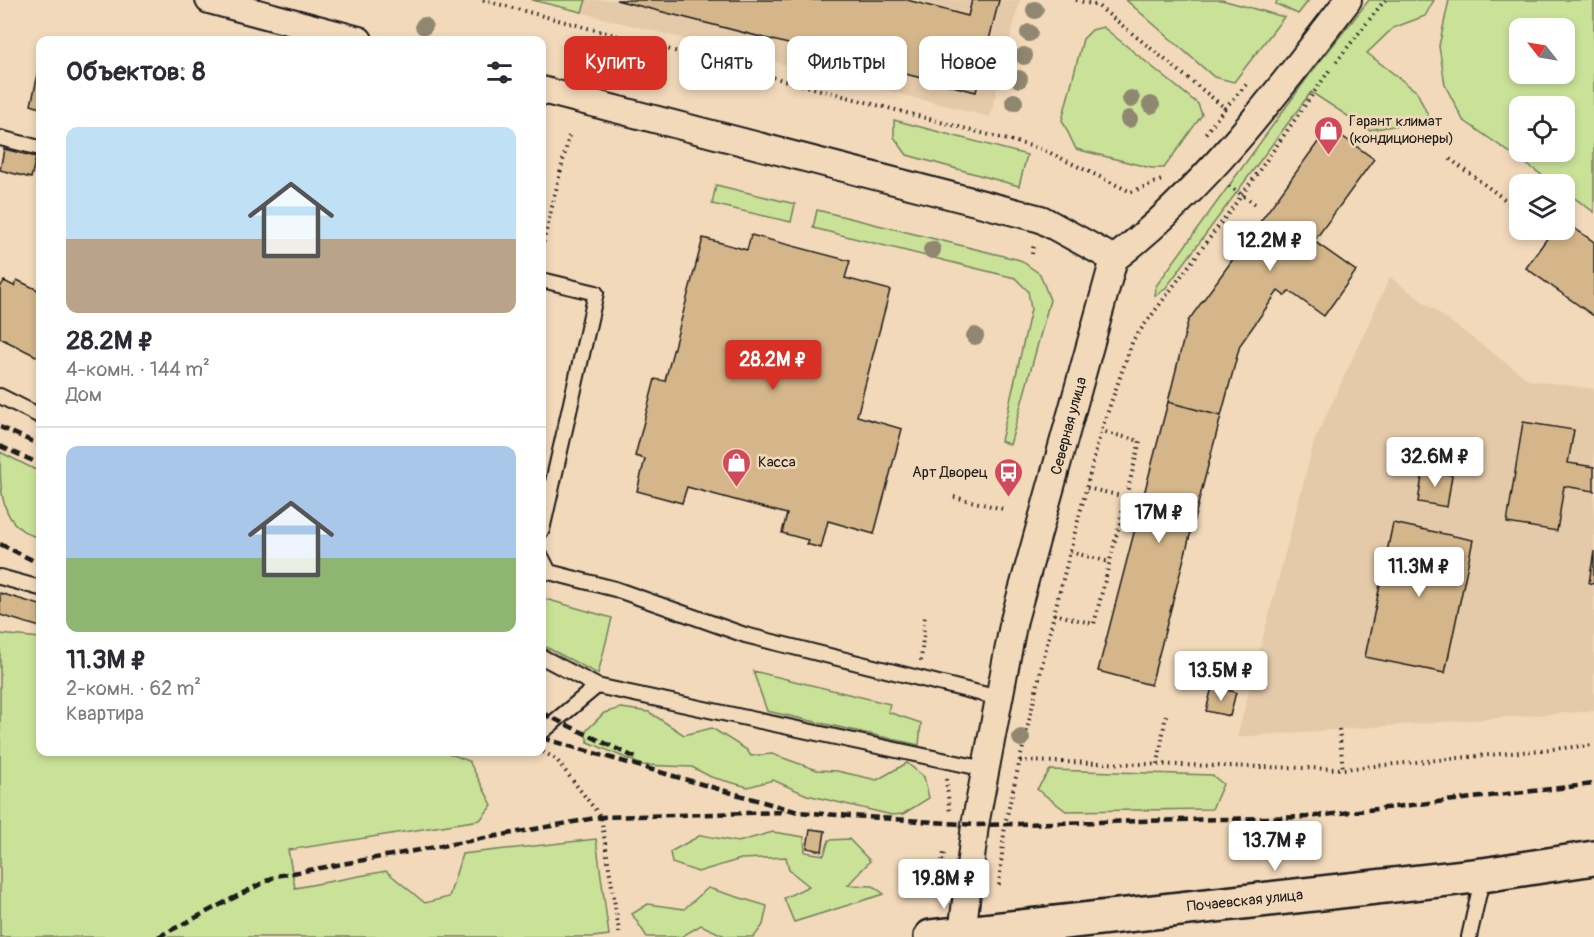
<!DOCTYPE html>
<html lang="ru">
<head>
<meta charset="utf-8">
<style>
	:root { --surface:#fff; --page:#f2f2f3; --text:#2b2b33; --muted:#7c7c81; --line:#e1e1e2; --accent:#d93025 }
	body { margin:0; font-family:Pangolin,sans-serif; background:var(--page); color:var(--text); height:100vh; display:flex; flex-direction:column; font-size:22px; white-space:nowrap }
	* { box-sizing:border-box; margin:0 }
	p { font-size:20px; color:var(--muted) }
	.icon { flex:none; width:33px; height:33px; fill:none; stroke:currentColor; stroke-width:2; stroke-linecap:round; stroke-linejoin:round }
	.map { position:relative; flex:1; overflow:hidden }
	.details { position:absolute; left:36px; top:36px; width:510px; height:720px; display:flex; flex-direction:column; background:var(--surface); border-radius:12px; box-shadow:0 3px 9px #0003 }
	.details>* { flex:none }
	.top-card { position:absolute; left:564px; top:36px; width:570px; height:54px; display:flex; gap:12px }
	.needle { width:39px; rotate:301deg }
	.fabs { position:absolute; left:1509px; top:18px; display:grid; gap:12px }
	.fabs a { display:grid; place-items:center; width:66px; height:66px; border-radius:12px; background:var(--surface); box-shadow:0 3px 9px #0003; font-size:30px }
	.price { position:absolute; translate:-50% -51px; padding:0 14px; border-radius:6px; background:#fff; color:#222; font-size:20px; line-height:39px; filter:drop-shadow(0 2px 3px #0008) }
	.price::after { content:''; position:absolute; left:50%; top:36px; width:18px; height:14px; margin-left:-9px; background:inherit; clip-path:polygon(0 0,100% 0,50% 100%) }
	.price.selected { background:var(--accent); color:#fff }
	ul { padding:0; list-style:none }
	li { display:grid; align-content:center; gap:12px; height:318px; padding:0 30px }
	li+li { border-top:2px solid var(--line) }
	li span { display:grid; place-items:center; height:186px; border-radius:12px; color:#555 }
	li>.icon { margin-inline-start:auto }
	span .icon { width:108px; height:108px; fill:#fffc; stroke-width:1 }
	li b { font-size:26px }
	h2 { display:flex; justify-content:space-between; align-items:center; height:72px; padding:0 30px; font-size:26px }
	.chip { padding:0 21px; border-radius:12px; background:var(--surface); box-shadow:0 3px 9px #0003; font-size:21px; line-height:54px }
	.chip.selected { background:var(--accent); color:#fff }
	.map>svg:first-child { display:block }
	.built { fill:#e5caa9 }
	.green { fill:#c9e298; stroke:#727f5a; stroke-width:1.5; fill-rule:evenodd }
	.building { fill:#d4b68a; stroke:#1c1c1c; stroke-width:1.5 }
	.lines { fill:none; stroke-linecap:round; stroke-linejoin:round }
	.lane-casing { stroke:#1c1c1c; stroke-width:18 }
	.street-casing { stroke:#1c1c1c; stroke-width:30 }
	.secondary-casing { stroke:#1c1c1c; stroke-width:38 }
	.path { stroke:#1c1c1c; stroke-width:4; stroke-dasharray:1.5 4.5; stroke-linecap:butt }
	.lane { stroke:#f2d9ba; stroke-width:14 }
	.street { stroke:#f2d9ba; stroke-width:26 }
	.secondary { stroke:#f2d9ba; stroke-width:33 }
	.rail { stroke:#1c1c1c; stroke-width:4.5; stroke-dasharray:9 4.5; stroke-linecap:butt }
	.tree { fill:#908771 }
	.labels { text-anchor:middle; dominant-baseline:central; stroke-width:5; stroke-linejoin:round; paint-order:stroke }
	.poi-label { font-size:15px; fill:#1c1c1c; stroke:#f2d9ba; text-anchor:start }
	.street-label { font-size:15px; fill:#1c1c1c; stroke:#f2d9ba }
</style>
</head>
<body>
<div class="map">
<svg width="1594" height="937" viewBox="0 0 1594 937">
	<rect width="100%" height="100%" fill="#f2d9ba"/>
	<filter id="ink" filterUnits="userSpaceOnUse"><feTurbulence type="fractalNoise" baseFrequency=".0167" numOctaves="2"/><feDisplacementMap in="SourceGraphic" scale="12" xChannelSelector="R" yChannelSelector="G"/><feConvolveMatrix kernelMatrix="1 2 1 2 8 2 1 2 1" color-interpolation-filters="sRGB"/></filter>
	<g filter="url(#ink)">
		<!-- built -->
		<path class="built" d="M532,0h488l-30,117z
			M1390,277l139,103 65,9v322l-357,26 77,-295z"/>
		<!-- green -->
		<path class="green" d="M532,0h54l-4,12z
			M1126,0h96l62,17 -50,65 -20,-5z
			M1277,0h32l-11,14 -22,-10z
			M1369,0h65l-9,16 -32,12 -26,25 50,39 13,28 -61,10 -58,-38 -146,197 -10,7 1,-10 154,-212z
			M1449,0h145v212l-29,-21 -1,-7h-9l-92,-64 -18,-35 -6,-39zM1520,28h44v46h-44zM1564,106v46h-44v-46z
			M1103,27l95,77 4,11 -38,53h-13l-75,-19 -14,-29 21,-81 9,-9z
			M894,120l133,35 -8,31 -112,-31 -13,-18z
			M716,185l79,19 -4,18 -79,-18z
			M817,210l203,50 20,14 10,26 -40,145 -9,-4 30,-132 -3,-18 -13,-13 -202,-50z
			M0,452l40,20v66c-40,-10 -40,-46 -40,-86z
			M542,598l70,20 -14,56 -56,-29z
			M0,634l40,4v114h406l23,9 23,44 -12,15 -192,30 7,38 91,-17 39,32 24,-6 13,-43 134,-15 13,96 -16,2h-593z
			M753,671l137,33 -2,8 33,11 -2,22 -152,-34z
			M621,708l28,4 35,23 28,-7 35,22 4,6 21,-2 45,16 20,1 40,9 30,-17 17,14 5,21 -26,16 -11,1 -85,-20 -34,-15 -25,7 -37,-10 -19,-10 -50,-2 -54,-23 -3,-10 19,-19z
			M1050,770l162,5 11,9 -11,25 -146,2 -29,-22z
			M773,832l31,5 1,15 19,3 5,-15 20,-1 21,22 -22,24 25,1 11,8 -90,28 -10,-24 25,-12 -20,-16 -3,-13 -45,2 -43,13 -26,-9 -2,-11 31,-17 37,7z
			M708,888l59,18 -4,19 -9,12h-27l-26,-12 -20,12h-34l-15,-23 16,-10 36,5z"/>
		<!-- building -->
		<path class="building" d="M616,0h291l61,16 4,-16h27l-23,92z
			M39,70l1,1v37l-9,-3z
			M1329,127l45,32 -60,82 42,30 -32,45 -35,-25 -4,5 -7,-5 -38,54 -19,71 -53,-14 20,-81z
			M4,149l32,8 -5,21 -31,-8z
			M1564,221l30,21v74l-68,-48 27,-38h11z
			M751,235l99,26 -5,17 45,12 -33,126 45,13 -28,105 -46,-13 -7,27 -15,-4 2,-4 -26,-7 5,-19 -100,-27 -5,16 -45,-12 8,-32 -10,-3 20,-77 10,2 38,-143 44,12z
			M17,280l23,11v67l-40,-20v-50l4,-7 10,5z
			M1168,402l53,14 -70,269 -53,-14z
			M1523,422l51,8 -6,33 26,4v24l-30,-5 -7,45 -50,-8z
			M1423,470l29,5 -5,32 -29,-5z
			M1393,523l80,17 -28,133 -80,-16z
			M1594,551v33l-5,-1z
			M0,593l40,12v22l-40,-12z
			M1212,687l24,5 -6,24 -24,-5z
			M810,829l15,2 -3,20 -15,-3z"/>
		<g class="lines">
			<defs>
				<path id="lane" d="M0,138l40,10
					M542,280l54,13 -54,237
					M0,396l40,20
					M542,558l7,14 66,17 130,46 254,63
					M0,577l40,11
					M542,657l55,29 388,83
					M542,732l55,-46
					M1469,937l14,-62"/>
				<path id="street" d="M209,0l150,40
					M542,90l499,129 73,40
					M962,934l13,-109 39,-205 100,-361c93,-72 163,-166 234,-259"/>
				<path id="secondary" d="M931,937l552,-62 111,-17"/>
			</defs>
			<!-- lane casing -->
			<use href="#lane" class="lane-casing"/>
			<!-- street casing -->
			<use href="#street" class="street-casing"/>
			<!-- secondary casing -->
			<use href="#secondary" class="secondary-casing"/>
			<!-- path -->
			<path class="path" d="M483,0l559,149 89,43 33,-13
				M1076,0l22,6 127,102 -20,26
				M1336,62l49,-62
				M1225,108l22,-24
				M1450,159l65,48
				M1229,186l29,20
				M542,248l27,-112
				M1032,254l2,-11
				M1087,488l39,9
				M954,497l49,12
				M1070,552l40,10
				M1054,614l40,10 46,-183 -39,-10
				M921,661l4,-47
				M1339,729l4,40
				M543,752l13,7 45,58 19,120
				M1020,761l323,8 251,-24
				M1158,764l8,-50
				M946,779l4,34
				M999,885l6,-61 49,-210 47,-183 32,-91 109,-145 89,-127
				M935,890l9,-37"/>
			<!-- lane -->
			<use href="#lane" class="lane"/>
			<!-- street -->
			<use href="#street" class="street"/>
			<!-- secondary -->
			<use href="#secondary" class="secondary"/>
			<!-- rail -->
			<path class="rail" d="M0,427l40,18
				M0,446l40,18
				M0,544l40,20
				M542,713l94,45
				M542,738l256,74 177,13 332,-8 287,-33
				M158,937l118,-61 325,-59 185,-5"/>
		</g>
		<!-- trees -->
		<g class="tree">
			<circle cx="1035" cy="10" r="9"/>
			<circle cx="424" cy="26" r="9"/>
			<circle cx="1029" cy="33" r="9"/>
			<circle cx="1024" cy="56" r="9"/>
			<circle cx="1019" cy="79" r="9"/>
			<circle cx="1131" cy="99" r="9"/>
			<circle cx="1014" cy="102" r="9"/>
			<circle cx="1151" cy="105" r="9"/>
			<circle cx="1129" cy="119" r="9"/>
			<circle cx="932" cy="250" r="9"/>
			<circle cx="975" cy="336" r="9"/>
			<circle cx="1021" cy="738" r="9"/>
		</g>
	</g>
	<!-- icons -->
	<defs>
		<symbol id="shop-pin" viewBox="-11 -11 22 30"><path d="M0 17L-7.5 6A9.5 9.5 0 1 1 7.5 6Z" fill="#d1495b" stroke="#f2d9ba"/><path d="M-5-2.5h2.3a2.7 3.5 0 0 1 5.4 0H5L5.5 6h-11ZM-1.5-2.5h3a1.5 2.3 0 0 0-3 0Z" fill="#fff"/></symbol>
		<symbol id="bus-pin" viewBox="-11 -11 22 30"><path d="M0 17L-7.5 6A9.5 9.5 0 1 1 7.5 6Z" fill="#d1495b" stroke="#f2d9ba"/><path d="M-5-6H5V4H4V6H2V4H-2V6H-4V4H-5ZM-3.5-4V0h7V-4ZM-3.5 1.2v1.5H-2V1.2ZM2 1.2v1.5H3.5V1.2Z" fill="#fff"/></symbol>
	</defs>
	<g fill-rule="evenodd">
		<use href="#shop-pin" x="1312" y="114" width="33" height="45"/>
		<use href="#shop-pin" x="720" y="446" width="33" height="45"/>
		<use href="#bus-pin" x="992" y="456" width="33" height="45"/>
	</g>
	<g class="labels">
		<!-- poi labels -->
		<g class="poi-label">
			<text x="1349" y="121">Гарант климат<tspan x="1349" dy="17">(кондиционеры)</tspan></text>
			<text x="758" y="462">Касса</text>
			<text x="988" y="472" text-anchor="end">Арт Дворец</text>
		</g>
		<!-- street labels -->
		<g class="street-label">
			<text transform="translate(1069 426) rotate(-75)">Северная улица</text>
			<text transform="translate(1245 901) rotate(-6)">Почаевская улица</text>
		</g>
	</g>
</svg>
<div class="fabs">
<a><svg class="needle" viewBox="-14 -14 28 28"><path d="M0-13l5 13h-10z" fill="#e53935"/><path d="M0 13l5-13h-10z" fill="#7c7c81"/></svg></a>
<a><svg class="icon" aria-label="locate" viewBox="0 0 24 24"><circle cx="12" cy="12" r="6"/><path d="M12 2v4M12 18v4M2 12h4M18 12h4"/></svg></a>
<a><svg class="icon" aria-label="layers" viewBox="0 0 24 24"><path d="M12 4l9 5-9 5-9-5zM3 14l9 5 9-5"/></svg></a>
</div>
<b class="price" style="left:1270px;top:272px">12.2M ₽</b>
<b class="price selected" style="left:773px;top:391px">28.2M ₽</b>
<b class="price" style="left:1435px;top:488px">32.6M ₽</b>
<b class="price" style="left:1159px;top:544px">17M ₽</b>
<b class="price" style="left:1419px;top:598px">11.3M ₽</b>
<b class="price" style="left:1221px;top:702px">13.5M ₽</b>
<b class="price" style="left:1275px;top:872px">13.7M ₽</b>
<b class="price" style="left:944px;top:910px">19.8M ₽</b>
<div class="top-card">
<a class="chip selected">Купить</a>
<a class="chip">Снять</a>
<a class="chip">Фильтры</a>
<a class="chip">Новое</a>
</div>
<section class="details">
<h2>Объектов: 8<svg class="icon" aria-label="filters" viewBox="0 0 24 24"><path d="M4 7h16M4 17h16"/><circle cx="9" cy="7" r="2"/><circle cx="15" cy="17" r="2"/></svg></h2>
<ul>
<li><span style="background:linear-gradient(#bfe0f5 60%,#b9a48a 0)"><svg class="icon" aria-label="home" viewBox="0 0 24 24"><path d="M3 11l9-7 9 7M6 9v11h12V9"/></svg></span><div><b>28.2M ₽</b><p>4-комн. · 144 m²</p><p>Дом</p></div></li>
<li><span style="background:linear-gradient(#a9c7e8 60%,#8fb573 0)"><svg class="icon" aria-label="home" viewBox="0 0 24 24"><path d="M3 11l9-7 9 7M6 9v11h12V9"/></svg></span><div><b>11.3M ₽</b><p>2-комн. · 62 m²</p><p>Квартира</p></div></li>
</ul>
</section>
</div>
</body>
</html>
